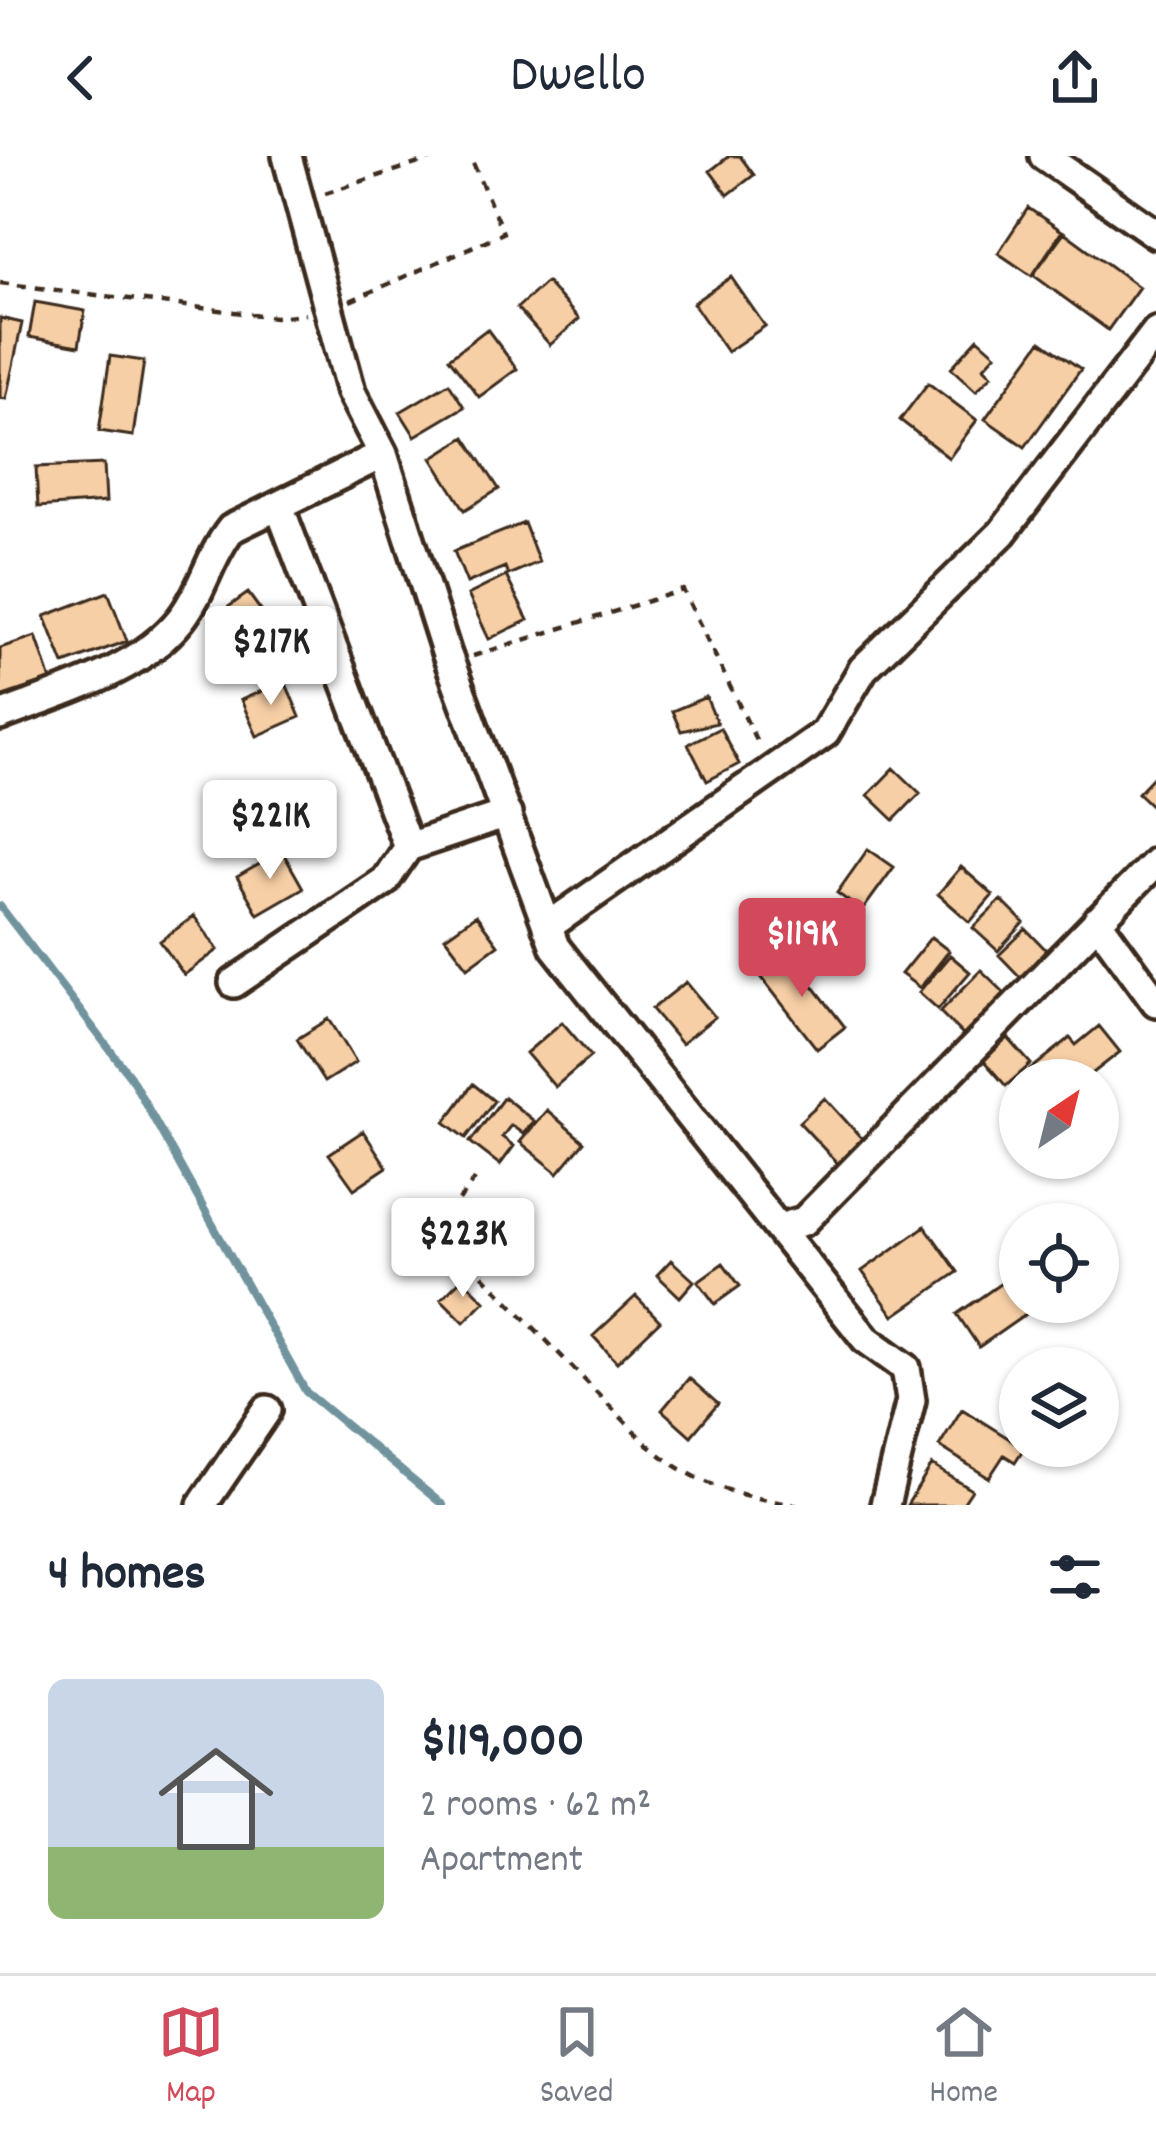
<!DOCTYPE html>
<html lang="en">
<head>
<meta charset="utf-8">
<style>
	:root { --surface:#fff; --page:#f6f6f7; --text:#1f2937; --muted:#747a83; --line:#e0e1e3; --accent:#d1495b }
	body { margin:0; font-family:Dekko,sans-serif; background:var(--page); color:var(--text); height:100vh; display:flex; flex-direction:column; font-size:45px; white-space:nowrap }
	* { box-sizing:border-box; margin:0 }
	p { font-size:39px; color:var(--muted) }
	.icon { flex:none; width:66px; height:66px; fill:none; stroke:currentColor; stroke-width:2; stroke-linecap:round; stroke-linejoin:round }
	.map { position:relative; height:1349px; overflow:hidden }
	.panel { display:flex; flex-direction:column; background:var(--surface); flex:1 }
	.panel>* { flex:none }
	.needle { width:78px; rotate:35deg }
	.tools { position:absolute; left:999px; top:903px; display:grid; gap:24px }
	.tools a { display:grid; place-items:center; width:120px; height:120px; border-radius:50%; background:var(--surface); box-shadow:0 3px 9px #0004; font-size:60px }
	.price { position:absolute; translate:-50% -102px; padding:0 27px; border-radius:12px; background:#fff; color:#222; font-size:39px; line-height:78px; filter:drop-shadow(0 3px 6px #0008) }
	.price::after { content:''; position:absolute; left:50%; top:72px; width:36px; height:27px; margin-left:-18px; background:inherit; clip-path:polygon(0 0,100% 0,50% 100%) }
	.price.selected { background:var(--accent); color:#fff }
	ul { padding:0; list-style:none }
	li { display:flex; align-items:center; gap:36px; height:300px; padding:0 48px }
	li span { display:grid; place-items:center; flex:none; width:336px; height:240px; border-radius:18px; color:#555 }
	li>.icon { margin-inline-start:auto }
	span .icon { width:144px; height:144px; fill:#fffc; stroke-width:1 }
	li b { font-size:51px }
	h2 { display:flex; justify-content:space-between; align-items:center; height:144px; padding:0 48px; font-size:51px }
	header { display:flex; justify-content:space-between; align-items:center; height:156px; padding:0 48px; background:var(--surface); font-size:54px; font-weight:600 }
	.tab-bar { display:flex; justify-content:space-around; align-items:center; height:168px; border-top:3px solid var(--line); background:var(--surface); font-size:33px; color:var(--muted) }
	.tab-bar a { display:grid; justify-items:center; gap:6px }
	.tab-bar .selected { color:var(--accent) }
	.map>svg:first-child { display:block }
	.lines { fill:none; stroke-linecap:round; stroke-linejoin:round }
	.stream { stroke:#6f939d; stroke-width:8 }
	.building { fill:#f7cfa6; stroke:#3b2a1e; stroke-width:3 }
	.minor-casing { stroke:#3b2a1e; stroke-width:36 }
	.path { stroke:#3b2a1e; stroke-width:4.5; stroke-dasharray:9 9; stroke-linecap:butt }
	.minor { stroke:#fff; stroke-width:27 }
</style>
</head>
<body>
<header><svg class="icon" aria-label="back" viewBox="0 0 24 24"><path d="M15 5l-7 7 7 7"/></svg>Dwello<svg class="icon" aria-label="share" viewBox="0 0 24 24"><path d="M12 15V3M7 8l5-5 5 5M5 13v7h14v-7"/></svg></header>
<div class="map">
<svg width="1156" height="1349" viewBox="0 0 1156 1349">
	<rect width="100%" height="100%" fill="#fff"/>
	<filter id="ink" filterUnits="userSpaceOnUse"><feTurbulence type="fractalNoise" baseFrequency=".00833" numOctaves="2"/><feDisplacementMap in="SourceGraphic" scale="24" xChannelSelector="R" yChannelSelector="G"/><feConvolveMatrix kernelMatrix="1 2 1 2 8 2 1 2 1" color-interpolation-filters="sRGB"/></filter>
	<g filter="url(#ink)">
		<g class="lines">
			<!-- stream -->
			<path class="stream" d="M0,750l130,170 176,316 137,113"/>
		</g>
		<!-- building -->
		<path class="building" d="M729,0h11l14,19 -26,20 -18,-24z
			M1028,52l34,23 -30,45 -34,-23z
			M1064,76l75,55 -31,43 -75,-55z
			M731,121l34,49 -38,26 -34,-49z
			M546,126l33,37 -29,26 -33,-37z
			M35,146l50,9 -6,35 -50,-9z
			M0,162l22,5 -16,76 -6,-1z
			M487,173l30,40 -38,28 -30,-39z
			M978,182l18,16 -12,13 8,8 -16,16 -25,-23z
			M1041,185l40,28 -56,78 -40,-28z
			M110,200l34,5 -11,75 -34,-5z
			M449,227l15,24 -49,29 -15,-24z
			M928,227l49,37 -28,38 -49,-38z
			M465,281l34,52 -34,21 -33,-52z
			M104,308l2,38 -68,5 -2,-40z
			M524,367l15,39 -31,13 -3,-8 -38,16 -13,-32z
			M506,420l22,44 -39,19 -21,-44z
			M108,436l19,49 -63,23 -19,-48z
			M248,437l19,26 -37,27 -20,-26z
			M36,480l15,44 -51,17v-49z
			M285,525l15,36 -43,19 -16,-36z
			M706,541l11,26 -36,8 -9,-20z
			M720,572l19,36 -32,17 -19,-37z
			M894,612l26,25 -26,27 -26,-25z
			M1156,618v36l-18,-17z
			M281,629l22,36 -46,27 -22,-36z
			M868,693l26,18 -32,44 -25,-18z
			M282,695l21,37 -45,26 -21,-37z
			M961,711l32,28 -23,27 -32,-28z
			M1001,744l23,23 -26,28 -25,-23z
			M476,759l22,30 -30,22 -23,-30z
			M194,760l24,34 -34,25 -24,-34z
			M1026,773l24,25 -27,26 -24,-25z
			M931,781l18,14 -29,37 -19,-14z
			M787,796l58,75 -28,22 -58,-75z
			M950,799l20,17 -32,37 -19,-17z
			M981,814l26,25 -41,43 -26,-26z
			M686,826l29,35 -34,27 -29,-35z
			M329,863l27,43 -32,20 -27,-43z
			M562,866l29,34 -36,31 -29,-34z
			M1099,870l21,26 -36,28h-46l-8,-10 40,-32 6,7z
			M1008,882l23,26 -25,22 -23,-26z
			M473,928l21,17 -28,37 -21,-16z
			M504,941l30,24 -11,13 -12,-9 -9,12 12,9 -14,19 -30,-23z
			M825,942l40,44 -25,24 -41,-44z
			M547,954l37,32 -26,31 -38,-31z
			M363,975l24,36 -33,22 -25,-35z
			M925,1070l33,46 -64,44 -32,-45z
			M671,1104l23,21 -14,16 -23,-22z
			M723,1107l17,23 -25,18 -17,-23z
			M462,1122l23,23 -21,21 -23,-23z
			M1007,1123l22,33 -50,35 -22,-33z
			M636,1140l24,25 -43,41 -24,-26z
			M689,1222l29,26 -27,32 -29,-26z
			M962,1253l62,39 -9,14 -11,-7 -15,23 -50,-32z
			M932,1309l40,25 -10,15h-55z"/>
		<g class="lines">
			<defs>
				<path id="minor" d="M287,0l64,236 32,62 63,198 109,295 311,392 40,29 5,32 -26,105
					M1044,0l112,78
					M279,350l129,341
					M0,560c61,-24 139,-44 181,-97 22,-28 28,-62 50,-90l152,-75
					M1097,765l59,81
					M547,771l278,-194 38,-64 139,-136 154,-201
					M234,827l151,-102 23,-34 99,-33
					M779,1072l25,-7 352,-359
					M202,1349l65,-95"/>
			</defs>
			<!-- minor casing -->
			<use href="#minor" class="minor-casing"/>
			<!-- path -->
			<path class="path" d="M325,37l116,-37
				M0,127l275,34 30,-3
				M350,145l153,-68 -33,-77
				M473,500l210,-66 77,158
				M475,1023l-37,50 208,214c46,41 91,53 151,62"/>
			<!-- minor -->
			<use href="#minor" class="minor"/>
		</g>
	</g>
</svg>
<div class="tools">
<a><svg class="needle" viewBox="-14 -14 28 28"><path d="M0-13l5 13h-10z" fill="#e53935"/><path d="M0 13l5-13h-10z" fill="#747a83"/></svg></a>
<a><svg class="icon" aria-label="locate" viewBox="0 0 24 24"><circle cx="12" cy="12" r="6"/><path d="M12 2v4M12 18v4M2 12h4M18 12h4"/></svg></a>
<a><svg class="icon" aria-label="layers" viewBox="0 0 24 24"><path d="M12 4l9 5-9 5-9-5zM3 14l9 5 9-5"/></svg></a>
</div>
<b class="price" style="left:271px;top:552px">$217K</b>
<b class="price" style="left:270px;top:726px">$221K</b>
<b class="price selected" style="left:802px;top:844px">$119K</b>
<b class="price" style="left:463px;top:1144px">$223K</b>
</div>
<section class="panel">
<h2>4 homes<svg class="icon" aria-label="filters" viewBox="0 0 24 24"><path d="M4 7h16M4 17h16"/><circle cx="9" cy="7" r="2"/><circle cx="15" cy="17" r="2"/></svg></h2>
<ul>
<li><span style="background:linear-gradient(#c9d6e8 70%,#8fb573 0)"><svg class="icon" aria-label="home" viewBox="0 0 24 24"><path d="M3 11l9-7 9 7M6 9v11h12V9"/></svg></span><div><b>$119,000</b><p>2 rooms · 62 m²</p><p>Apartment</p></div></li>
</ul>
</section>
<nav class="tab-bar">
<a class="selected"><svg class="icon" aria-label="map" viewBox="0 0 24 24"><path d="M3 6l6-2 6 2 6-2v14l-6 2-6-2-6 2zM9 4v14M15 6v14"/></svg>Map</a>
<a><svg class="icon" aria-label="saved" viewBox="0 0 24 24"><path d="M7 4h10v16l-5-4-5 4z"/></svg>Saved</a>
<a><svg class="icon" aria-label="home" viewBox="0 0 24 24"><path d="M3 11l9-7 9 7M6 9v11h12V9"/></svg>Home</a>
</nav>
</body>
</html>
